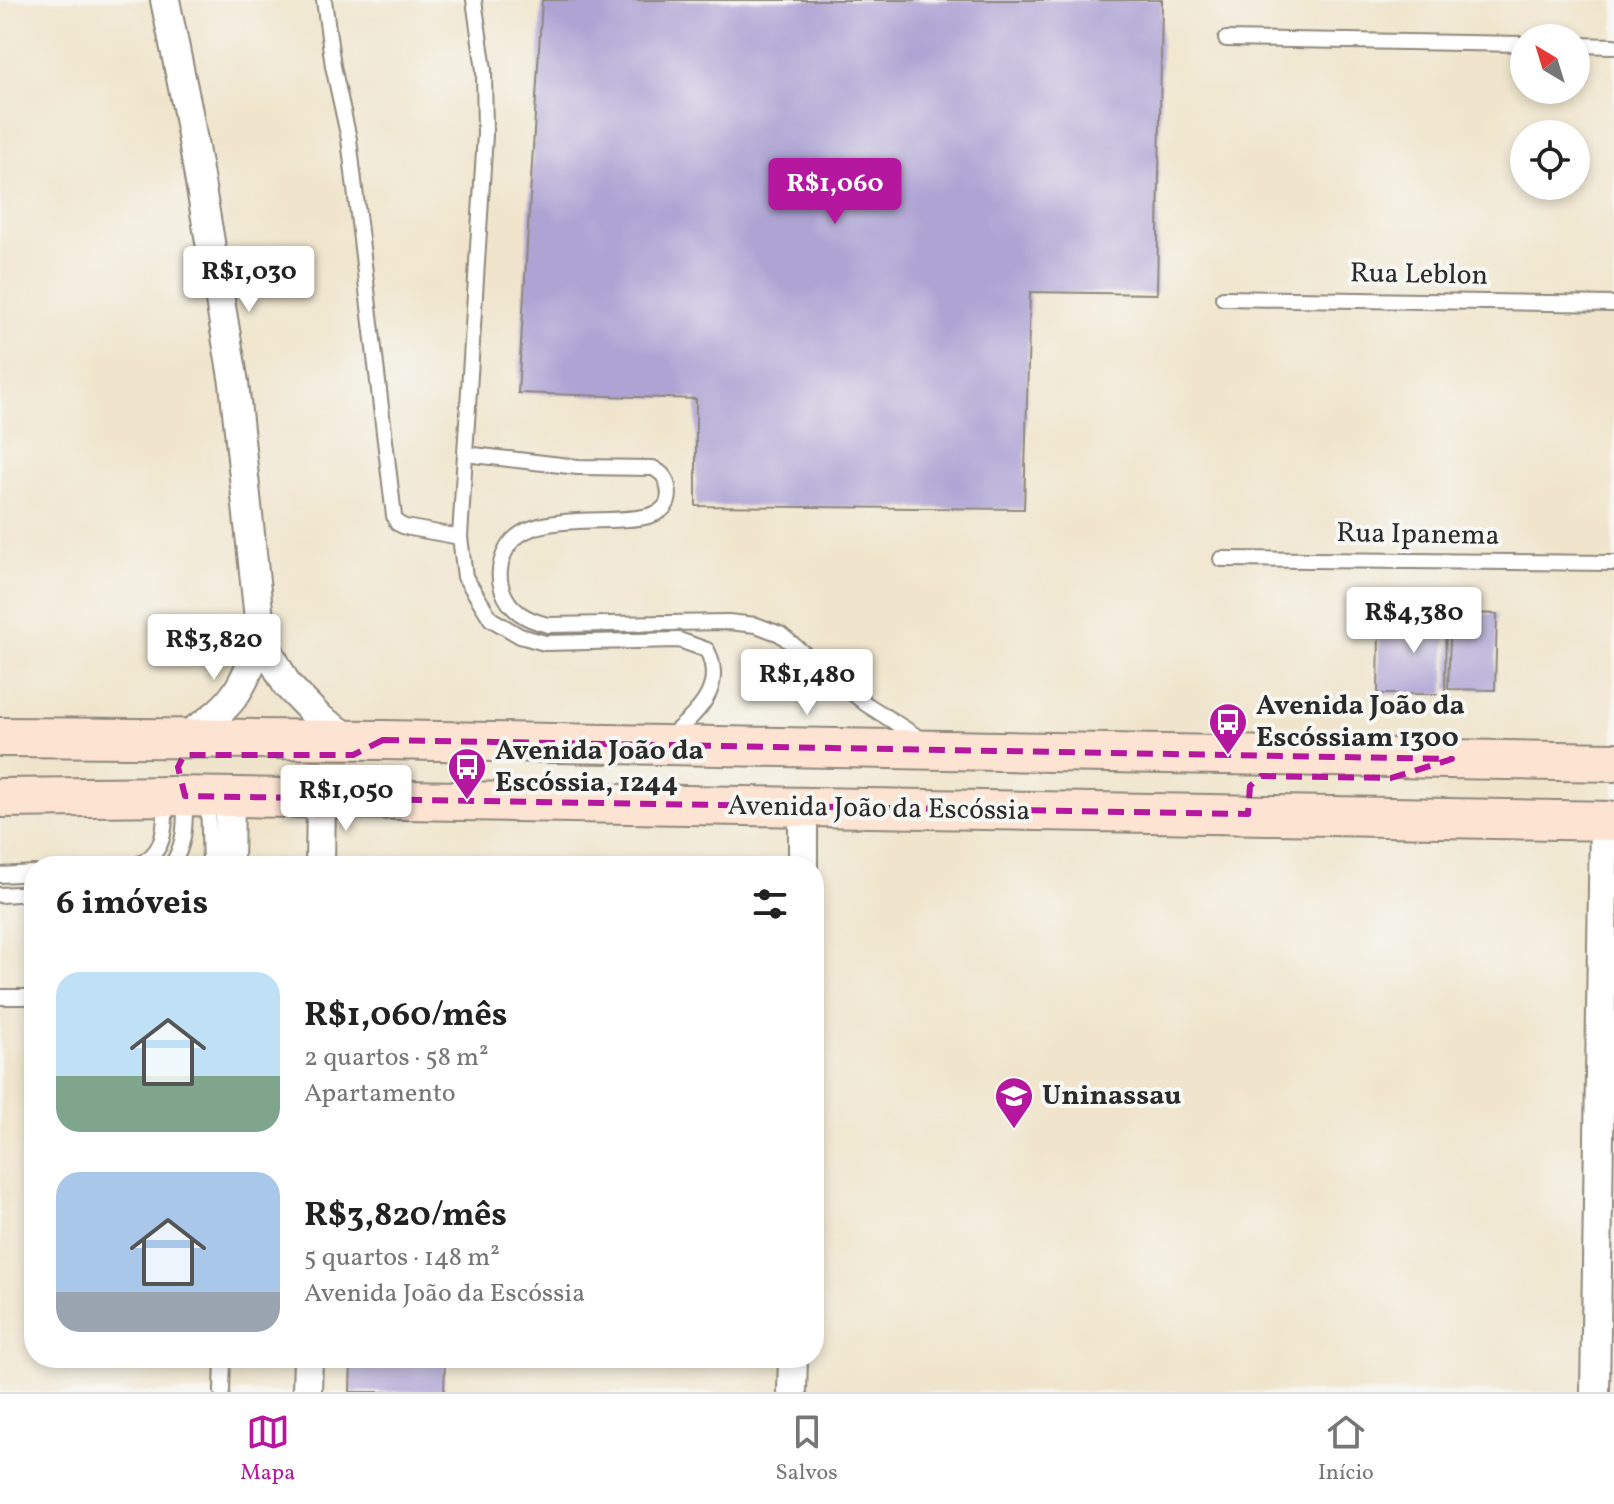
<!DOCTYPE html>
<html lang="pt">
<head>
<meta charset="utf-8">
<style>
	:root { --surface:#fff; --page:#f6f6f6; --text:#222; --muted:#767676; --line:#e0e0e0; --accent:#b5179e }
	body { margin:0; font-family:Vollkorn,serif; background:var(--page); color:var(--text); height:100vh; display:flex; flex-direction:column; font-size:30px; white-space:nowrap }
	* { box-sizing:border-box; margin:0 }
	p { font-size:26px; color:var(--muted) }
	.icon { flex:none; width:44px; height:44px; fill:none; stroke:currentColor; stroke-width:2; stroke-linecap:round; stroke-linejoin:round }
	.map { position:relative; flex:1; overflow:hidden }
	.panel { position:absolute; left:24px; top:856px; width:800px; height:512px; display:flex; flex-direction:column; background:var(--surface); border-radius:32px; box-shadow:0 4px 12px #0003 }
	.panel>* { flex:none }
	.needle { width:52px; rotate:322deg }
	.buttons { position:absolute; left:1510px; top:24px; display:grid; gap:16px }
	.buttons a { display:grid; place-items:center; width:80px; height:80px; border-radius:50%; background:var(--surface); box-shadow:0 4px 12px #0003; font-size:40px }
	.price { position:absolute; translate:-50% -68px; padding:0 18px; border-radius:8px; background:#fff; color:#222; font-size:26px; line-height:52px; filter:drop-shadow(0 2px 4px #0008) }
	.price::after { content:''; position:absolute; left:50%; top:48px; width:24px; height:18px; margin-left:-12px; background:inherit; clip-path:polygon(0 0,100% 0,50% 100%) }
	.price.selected { background:var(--accent); color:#fff }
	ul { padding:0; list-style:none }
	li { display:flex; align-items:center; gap:24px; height:200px; padding:0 32px }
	li span { display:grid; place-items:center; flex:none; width:224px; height:160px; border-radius:24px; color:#555 }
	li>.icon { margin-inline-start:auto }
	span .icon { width:96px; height:96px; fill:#fffc; stroke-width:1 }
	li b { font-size:34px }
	h2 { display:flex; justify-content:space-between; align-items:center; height:96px; padding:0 32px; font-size:34px }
	.tabs { display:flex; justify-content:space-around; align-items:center; height:112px; border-top:2px solid var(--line); background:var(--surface); font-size:22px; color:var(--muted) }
	.tabs a { display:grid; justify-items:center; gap:4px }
	.tabs .selected { color:var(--accent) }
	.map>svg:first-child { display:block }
	.building { fill:#aea4d4 }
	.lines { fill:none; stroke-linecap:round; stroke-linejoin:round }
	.lane-casing { stroke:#8e887c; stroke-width:18 }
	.street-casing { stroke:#8e887c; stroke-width:32 }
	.secondary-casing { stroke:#8e887c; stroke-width:42 }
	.lane { stroke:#fff; stroke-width:14 }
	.street { stroke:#fff; stroke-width:28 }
	.secondary { stroke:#fde3d1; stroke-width:38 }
	.marked { fill:none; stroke:#b5179e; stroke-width:6; stroke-dasharray:16 10; stroke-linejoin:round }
	.labels { text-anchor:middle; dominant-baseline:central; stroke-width:8; stroke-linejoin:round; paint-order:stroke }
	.street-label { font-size:28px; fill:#2b2b2b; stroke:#f6f6f2 }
	.poi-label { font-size:28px; font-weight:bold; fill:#2b2b2b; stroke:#f6f6f2; text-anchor:start }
</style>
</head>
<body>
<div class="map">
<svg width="1614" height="1392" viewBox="0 0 1614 1392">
	<rect width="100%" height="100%" fill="#f6f6f2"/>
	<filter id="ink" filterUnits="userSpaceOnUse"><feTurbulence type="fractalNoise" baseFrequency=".0125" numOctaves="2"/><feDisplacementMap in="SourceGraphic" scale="16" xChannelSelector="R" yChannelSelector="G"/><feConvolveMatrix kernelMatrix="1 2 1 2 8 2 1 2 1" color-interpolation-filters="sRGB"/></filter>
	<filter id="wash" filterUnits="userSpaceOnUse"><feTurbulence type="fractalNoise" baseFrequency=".006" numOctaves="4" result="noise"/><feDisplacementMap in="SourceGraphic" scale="32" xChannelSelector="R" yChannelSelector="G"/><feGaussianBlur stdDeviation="1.8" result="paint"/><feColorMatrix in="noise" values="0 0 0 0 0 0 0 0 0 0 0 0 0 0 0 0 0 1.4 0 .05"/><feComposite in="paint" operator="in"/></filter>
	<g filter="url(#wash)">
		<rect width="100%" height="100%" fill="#f0e5cc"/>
		<g id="blocks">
			<!-- building -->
			<path class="building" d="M542,0h620l-5,294 -127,-2 -6,217 -328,-3v-107l-178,-6z
				M1410,606l36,1 -1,87h-67l1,-66 31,1z
				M1451,612l46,2 -2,76 -47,-1z
				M351,1358h94l-1,34h-94z"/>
		</g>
	</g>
	<g filter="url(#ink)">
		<use href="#blocks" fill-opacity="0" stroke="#8e887c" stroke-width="2"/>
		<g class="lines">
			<defs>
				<path id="lane" d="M324,0l9,66 16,73 45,377 3,7 8,4 55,10
					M1226,39l298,5
					M1576,45l38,1
					M1223,298l391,6
					M465,454l20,-319 -1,-65 -10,-70
					M1221,559l393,4
					M669,737c28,-24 57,-48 38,-87l-28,-10 -134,3 -25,-7 -29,-17 -26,-42 -5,-40 5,-83 113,13 75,1c9,5 13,9 15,19 13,61 -131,7 -161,61 -7,13 -10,26 -5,41 7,22 25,31 46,36l180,-3 28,3 24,9 86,70 55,35
					M208,798l2,68
					M135,866c33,-13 29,-39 31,-70
					M171,866c15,-22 14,-43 14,-69
					M223,866v-68
					M236,866l1,-68
					M0,875l34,-2
					M0,895l34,-2
					M0,997h34
					M222,1392l1,-34"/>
				<path id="street" d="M165,0l23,112 46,271 27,255 26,47 32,33 33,22
					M183,738c51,-32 57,-44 78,-100
					M803,808v58
					M320,866l1,-68
					M307,1392l1,-34
					M792,1392l1,-34
					M1595,1392l9,-571"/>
				<path id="secondary" d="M0,737l383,3 1231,22
					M0,798l175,-2 1439,25"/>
			</defs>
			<!-- lane casing -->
			<use href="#lane" class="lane-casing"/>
			<!-- street casing -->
			<use href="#street" class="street-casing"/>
			<!-- secondary casing -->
			<use href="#secondary" class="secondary-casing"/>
			<!-- lane -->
			<use href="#lane" class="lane"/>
			<!-- street -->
			<use href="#street" class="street"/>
			<!-- secondary -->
			<use href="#secondary" class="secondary"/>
		</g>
	</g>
	<!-- marked area -->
	<path class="marked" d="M383,740l1069,19 -61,19 -130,-2 -11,10 -2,28 -1063,-18 -7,-29 6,-12h169z"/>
	<!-- icons -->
	<defs>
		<symbol id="bus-pin" viewBox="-11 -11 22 30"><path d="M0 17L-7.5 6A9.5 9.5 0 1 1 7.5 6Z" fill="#b5179e" stroke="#f6f6f2"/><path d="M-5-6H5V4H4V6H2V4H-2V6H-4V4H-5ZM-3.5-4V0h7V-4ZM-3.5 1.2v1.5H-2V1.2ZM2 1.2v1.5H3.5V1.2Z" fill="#fff"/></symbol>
		<symbol id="university-pin" viewBox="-11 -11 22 30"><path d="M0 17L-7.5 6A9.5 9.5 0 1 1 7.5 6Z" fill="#b5179e" stroke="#f6f6f2"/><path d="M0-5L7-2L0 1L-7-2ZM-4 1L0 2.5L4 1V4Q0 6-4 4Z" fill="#fff"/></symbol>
	</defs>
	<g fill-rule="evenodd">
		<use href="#bus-pin" x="1206" y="700" width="44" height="60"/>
		<use href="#bus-pin" x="445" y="745" width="44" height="60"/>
		<use href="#university-pin" x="992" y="1074" width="44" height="60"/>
	</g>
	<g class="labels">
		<!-- street labels -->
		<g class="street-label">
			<text transform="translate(1419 275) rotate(1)">Rua Leblon</text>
			<text transform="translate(1418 535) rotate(1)">Rua Ipanema</text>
			<text transform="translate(879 809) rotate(1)">Avenida João da Escóssia</text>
		</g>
		<!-- poi labels -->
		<g class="poi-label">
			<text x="1256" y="706">Avenida João da<tspan x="1256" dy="32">Escóssiam 1300</tspan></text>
			<text x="495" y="751">Avenida João da<tspan x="495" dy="32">Escóssia, 1244</tspan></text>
			<text x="1042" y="1096">Uninassau</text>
		</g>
	</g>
</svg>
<div class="buttons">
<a><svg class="needle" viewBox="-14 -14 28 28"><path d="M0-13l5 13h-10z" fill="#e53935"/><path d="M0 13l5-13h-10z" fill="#767676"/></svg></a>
<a><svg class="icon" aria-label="locate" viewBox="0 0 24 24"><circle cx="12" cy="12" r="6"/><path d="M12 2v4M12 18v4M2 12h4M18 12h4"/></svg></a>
</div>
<b class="price selected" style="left:835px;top:226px">R$1,060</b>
<b class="price" style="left:249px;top:314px">R$1,030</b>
<b class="price" style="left:1414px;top:655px">R$4,380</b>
<b class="price" style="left:214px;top:682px">R$3,820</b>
<b class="price" style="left:807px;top:717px">R$1,480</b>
<b class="price" style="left:346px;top:833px">R$1,050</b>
<section class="panel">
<h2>6 imóveis<svg class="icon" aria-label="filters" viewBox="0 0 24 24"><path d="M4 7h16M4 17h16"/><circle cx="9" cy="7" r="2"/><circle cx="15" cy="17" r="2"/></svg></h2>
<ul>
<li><span style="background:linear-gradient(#bfe0f5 65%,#7fa58c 0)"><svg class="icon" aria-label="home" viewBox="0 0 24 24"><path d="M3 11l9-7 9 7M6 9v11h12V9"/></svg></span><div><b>R$1,060/mês</b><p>2 quartos · 58 m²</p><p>Apartamento</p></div></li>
<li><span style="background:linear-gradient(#a9c7e8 75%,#9aa5b1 0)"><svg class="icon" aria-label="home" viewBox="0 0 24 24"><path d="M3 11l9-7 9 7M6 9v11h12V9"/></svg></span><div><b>R$3,820/mês</b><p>5 quartos · 148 m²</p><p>Avenida João da Escóssia</p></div></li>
</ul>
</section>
</div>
<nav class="tabs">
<a class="selected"><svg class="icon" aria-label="map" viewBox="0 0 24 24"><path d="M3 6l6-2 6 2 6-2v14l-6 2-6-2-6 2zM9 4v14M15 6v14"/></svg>Mapa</a>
<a><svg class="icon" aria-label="saved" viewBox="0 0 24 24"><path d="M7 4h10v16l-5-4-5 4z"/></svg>Salvos</a>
<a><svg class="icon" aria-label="home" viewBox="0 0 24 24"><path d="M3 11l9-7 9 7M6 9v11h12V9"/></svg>Início</a>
</nav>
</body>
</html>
